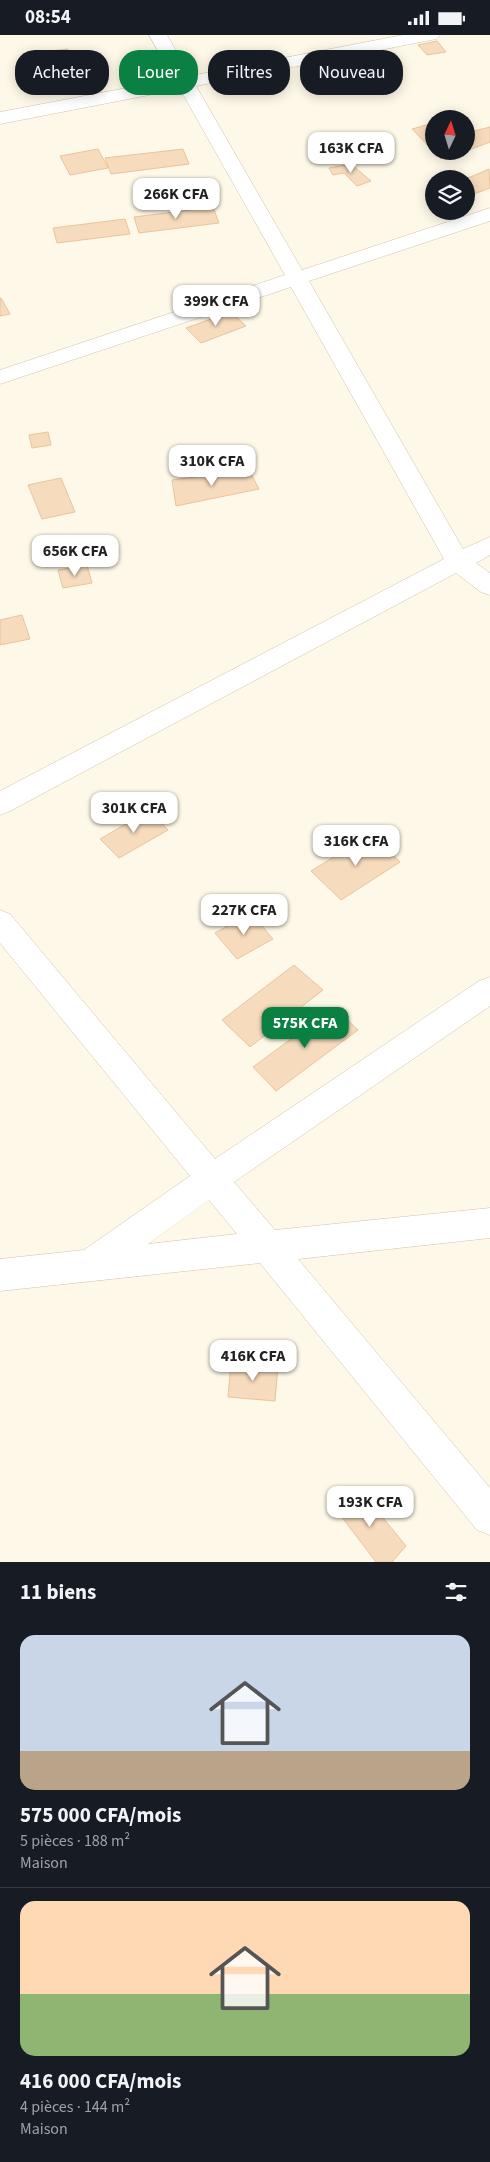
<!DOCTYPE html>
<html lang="fr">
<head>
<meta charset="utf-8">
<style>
	:root { --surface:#171b24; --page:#20242c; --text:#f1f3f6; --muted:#9ea1a6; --line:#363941; --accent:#0b8043 }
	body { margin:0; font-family:"Source Sans 3",sans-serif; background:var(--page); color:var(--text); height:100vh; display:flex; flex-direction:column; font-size:19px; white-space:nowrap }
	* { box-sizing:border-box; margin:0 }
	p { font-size:16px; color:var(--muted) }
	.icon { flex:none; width:28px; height:28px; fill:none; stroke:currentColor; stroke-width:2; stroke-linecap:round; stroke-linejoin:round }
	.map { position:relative; height:1527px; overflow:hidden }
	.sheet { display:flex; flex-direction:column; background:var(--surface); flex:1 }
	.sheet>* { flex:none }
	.banner { position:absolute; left:15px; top:15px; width:460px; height:45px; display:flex; gap:10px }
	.needle { width:32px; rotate:4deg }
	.fabs { position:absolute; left:425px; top:75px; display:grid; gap:10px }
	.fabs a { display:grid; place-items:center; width:50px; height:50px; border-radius:50%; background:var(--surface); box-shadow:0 2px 12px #0003; font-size:25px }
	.price { position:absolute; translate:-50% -42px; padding:0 11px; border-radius:10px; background:#fff; color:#222; font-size:16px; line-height:32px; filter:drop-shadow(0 1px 2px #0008) }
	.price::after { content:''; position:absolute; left:50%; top:30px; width:15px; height:11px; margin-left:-8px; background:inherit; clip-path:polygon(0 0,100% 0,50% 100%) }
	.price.current { background:var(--accent); color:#fff }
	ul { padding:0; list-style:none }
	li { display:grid; align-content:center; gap:10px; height:265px; padding:0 20px }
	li+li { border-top:1px solid var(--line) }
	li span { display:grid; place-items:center; height:155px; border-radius:15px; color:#555 }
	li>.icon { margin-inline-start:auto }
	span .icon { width:90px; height:90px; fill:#fffc; stroke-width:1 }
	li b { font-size:21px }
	h2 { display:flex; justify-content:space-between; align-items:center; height:60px; padding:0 20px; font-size:21px }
	.chip { padding:0 18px; border-radius:20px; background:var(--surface); box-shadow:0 2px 12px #0003; font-size:18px; line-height:45px }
	.chip.current { background:var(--accent); color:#fff }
	.status { display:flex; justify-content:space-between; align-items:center; height:35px; padding:0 25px; background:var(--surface); direction:ltr }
	.status svg { height:14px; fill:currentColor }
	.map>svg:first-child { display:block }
	.building { fill:#f6dbbd; stroke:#ebc39b }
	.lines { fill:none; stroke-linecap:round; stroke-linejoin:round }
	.minor-casing { stroke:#d3c1ac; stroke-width:1 }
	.minor { fill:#fff; fill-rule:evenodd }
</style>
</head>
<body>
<div class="status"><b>08:54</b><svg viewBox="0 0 49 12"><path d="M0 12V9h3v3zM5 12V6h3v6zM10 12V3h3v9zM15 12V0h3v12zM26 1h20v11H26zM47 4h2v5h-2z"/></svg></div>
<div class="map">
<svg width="490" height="1527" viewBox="0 0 490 1527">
	<rect width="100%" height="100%" fill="#fef8e8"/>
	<!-- building -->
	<path class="building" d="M437,6l9,11 -19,3 -9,-10z
		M68,14l3,6 -18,3 -3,-7z
		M81,39l5,9 -21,3 -5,-9z
		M434,88v28h30l-23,8 -29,-30z
		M490,92v15l-24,9v-18z
		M363,102l21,19 -33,8 -16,-16 4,-6z
		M98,114l10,19 -38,7 -10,-19z
		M183,114l6,15 -78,10 -6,-16z
		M351,129l20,17 -14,5 -13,-13 -11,2 -4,-7z
		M489,134l1,19 -19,7 -5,-5v-11z
		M213,172l6,16 -80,10 -5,-16z
		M125,184l5,15 -73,9 -4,-15z
		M0,263h1l9,16 -10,2z
		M231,277l15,14 -45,17 -15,-15z
		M48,397l3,13 -19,3 -3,-13z
		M249,435l10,19 -83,17 -4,-26z
		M61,443l14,34 -33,7 -14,-34z
		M87,530l5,18 -29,5 -5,-18z
		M22,580l8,24 -30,6v-25z
		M150,775l18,20 -49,28 -19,-19z
		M371,799l29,28 -59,38 -30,-29z
		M251,878l22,26 -36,20 -22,-26z
		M294,930l29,25 -73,57 -28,-27z
		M334,972l24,23 -82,61 -23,-24z
		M231,1328l47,4 -3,34 -47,-4z
		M358,1452l48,59 -14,16h-16l-41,-54z"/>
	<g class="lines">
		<defs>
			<path id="minor" d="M149,0h18l23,41 213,-41h37l-3,4 -6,1 -235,46 106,184 188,-62v13l-181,60 154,268 27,-12v18l-14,8 14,10v22l-9,-3 -25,-19 -446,238 -10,4v-24l444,-232 -153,-272 -291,97v-14l285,-95 -105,-186 -180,35v-12l174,-33z
				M0,875l10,4 205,245 264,-178 11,-4v29l-256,176 41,48 215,-22v30l-192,21 192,229v47l-13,-5 -217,-267 -260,28v-32l84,-9 106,-74 -190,-233zM209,1165l28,34 -89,10z"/>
		</defs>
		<!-- minor casing -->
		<use href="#minor" class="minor-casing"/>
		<!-- minor -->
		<use href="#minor" class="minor"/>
	</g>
</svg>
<div class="fabs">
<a><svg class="needle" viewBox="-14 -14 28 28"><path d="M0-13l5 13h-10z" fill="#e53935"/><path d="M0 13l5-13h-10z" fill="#9ea1a6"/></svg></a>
<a><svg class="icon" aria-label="layers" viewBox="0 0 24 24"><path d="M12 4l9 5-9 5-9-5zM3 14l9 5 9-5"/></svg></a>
</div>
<b class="price" style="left:351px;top:139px">163K CFA</b>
<b class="price" style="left:176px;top:185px">266K CFA</b>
<b class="price" style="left:216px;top:292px">399K CFA</b>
<b class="price" style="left:212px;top:452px">310K CFA</b>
<b class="price" style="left:75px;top:542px">656K CFA</b>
<b class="price" style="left:134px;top:799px">301K CFA</b>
<b class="price" style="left:356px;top:832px">316K CFA</b>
<b class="price" style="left:244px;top:901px">227K CFA</b>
<b class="price current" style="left:305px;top:1014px">575K CFA</b>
<b class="price" style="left:253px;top:1347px">416K CFA</b>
<b class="price" style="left:370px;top:1493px">193K CFA</b>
<div class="banner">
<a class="chip">Acheter</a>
<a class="chip current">Louer</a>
<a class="chip">Filtres</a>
<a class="chip">Nouveau</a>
</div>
</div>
<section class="sheet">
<h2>11 biens<svg class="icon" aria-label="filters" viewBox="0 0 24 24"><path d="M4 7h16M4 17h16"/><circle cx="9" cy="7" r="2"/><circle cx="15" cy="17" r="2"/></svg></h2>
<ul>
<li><span style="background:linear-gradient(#c9d6e8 75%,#b9a48a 0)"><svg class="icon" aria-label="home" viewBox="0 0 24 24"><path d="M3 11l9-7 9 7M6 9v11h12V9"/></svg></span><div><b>575 000 CFA/mois</b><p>5 pièces · 188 m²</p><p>Maison</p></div></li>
<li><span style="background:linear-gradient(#ffd9b3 60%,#8fb573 0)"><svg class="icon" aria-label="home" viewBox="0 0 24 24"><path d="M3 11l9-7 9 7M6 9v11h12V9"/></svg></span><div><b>416 000 CFA/mois</b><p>4 pièces · 144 m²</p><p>Maison</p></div></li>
</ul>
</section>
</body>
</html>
